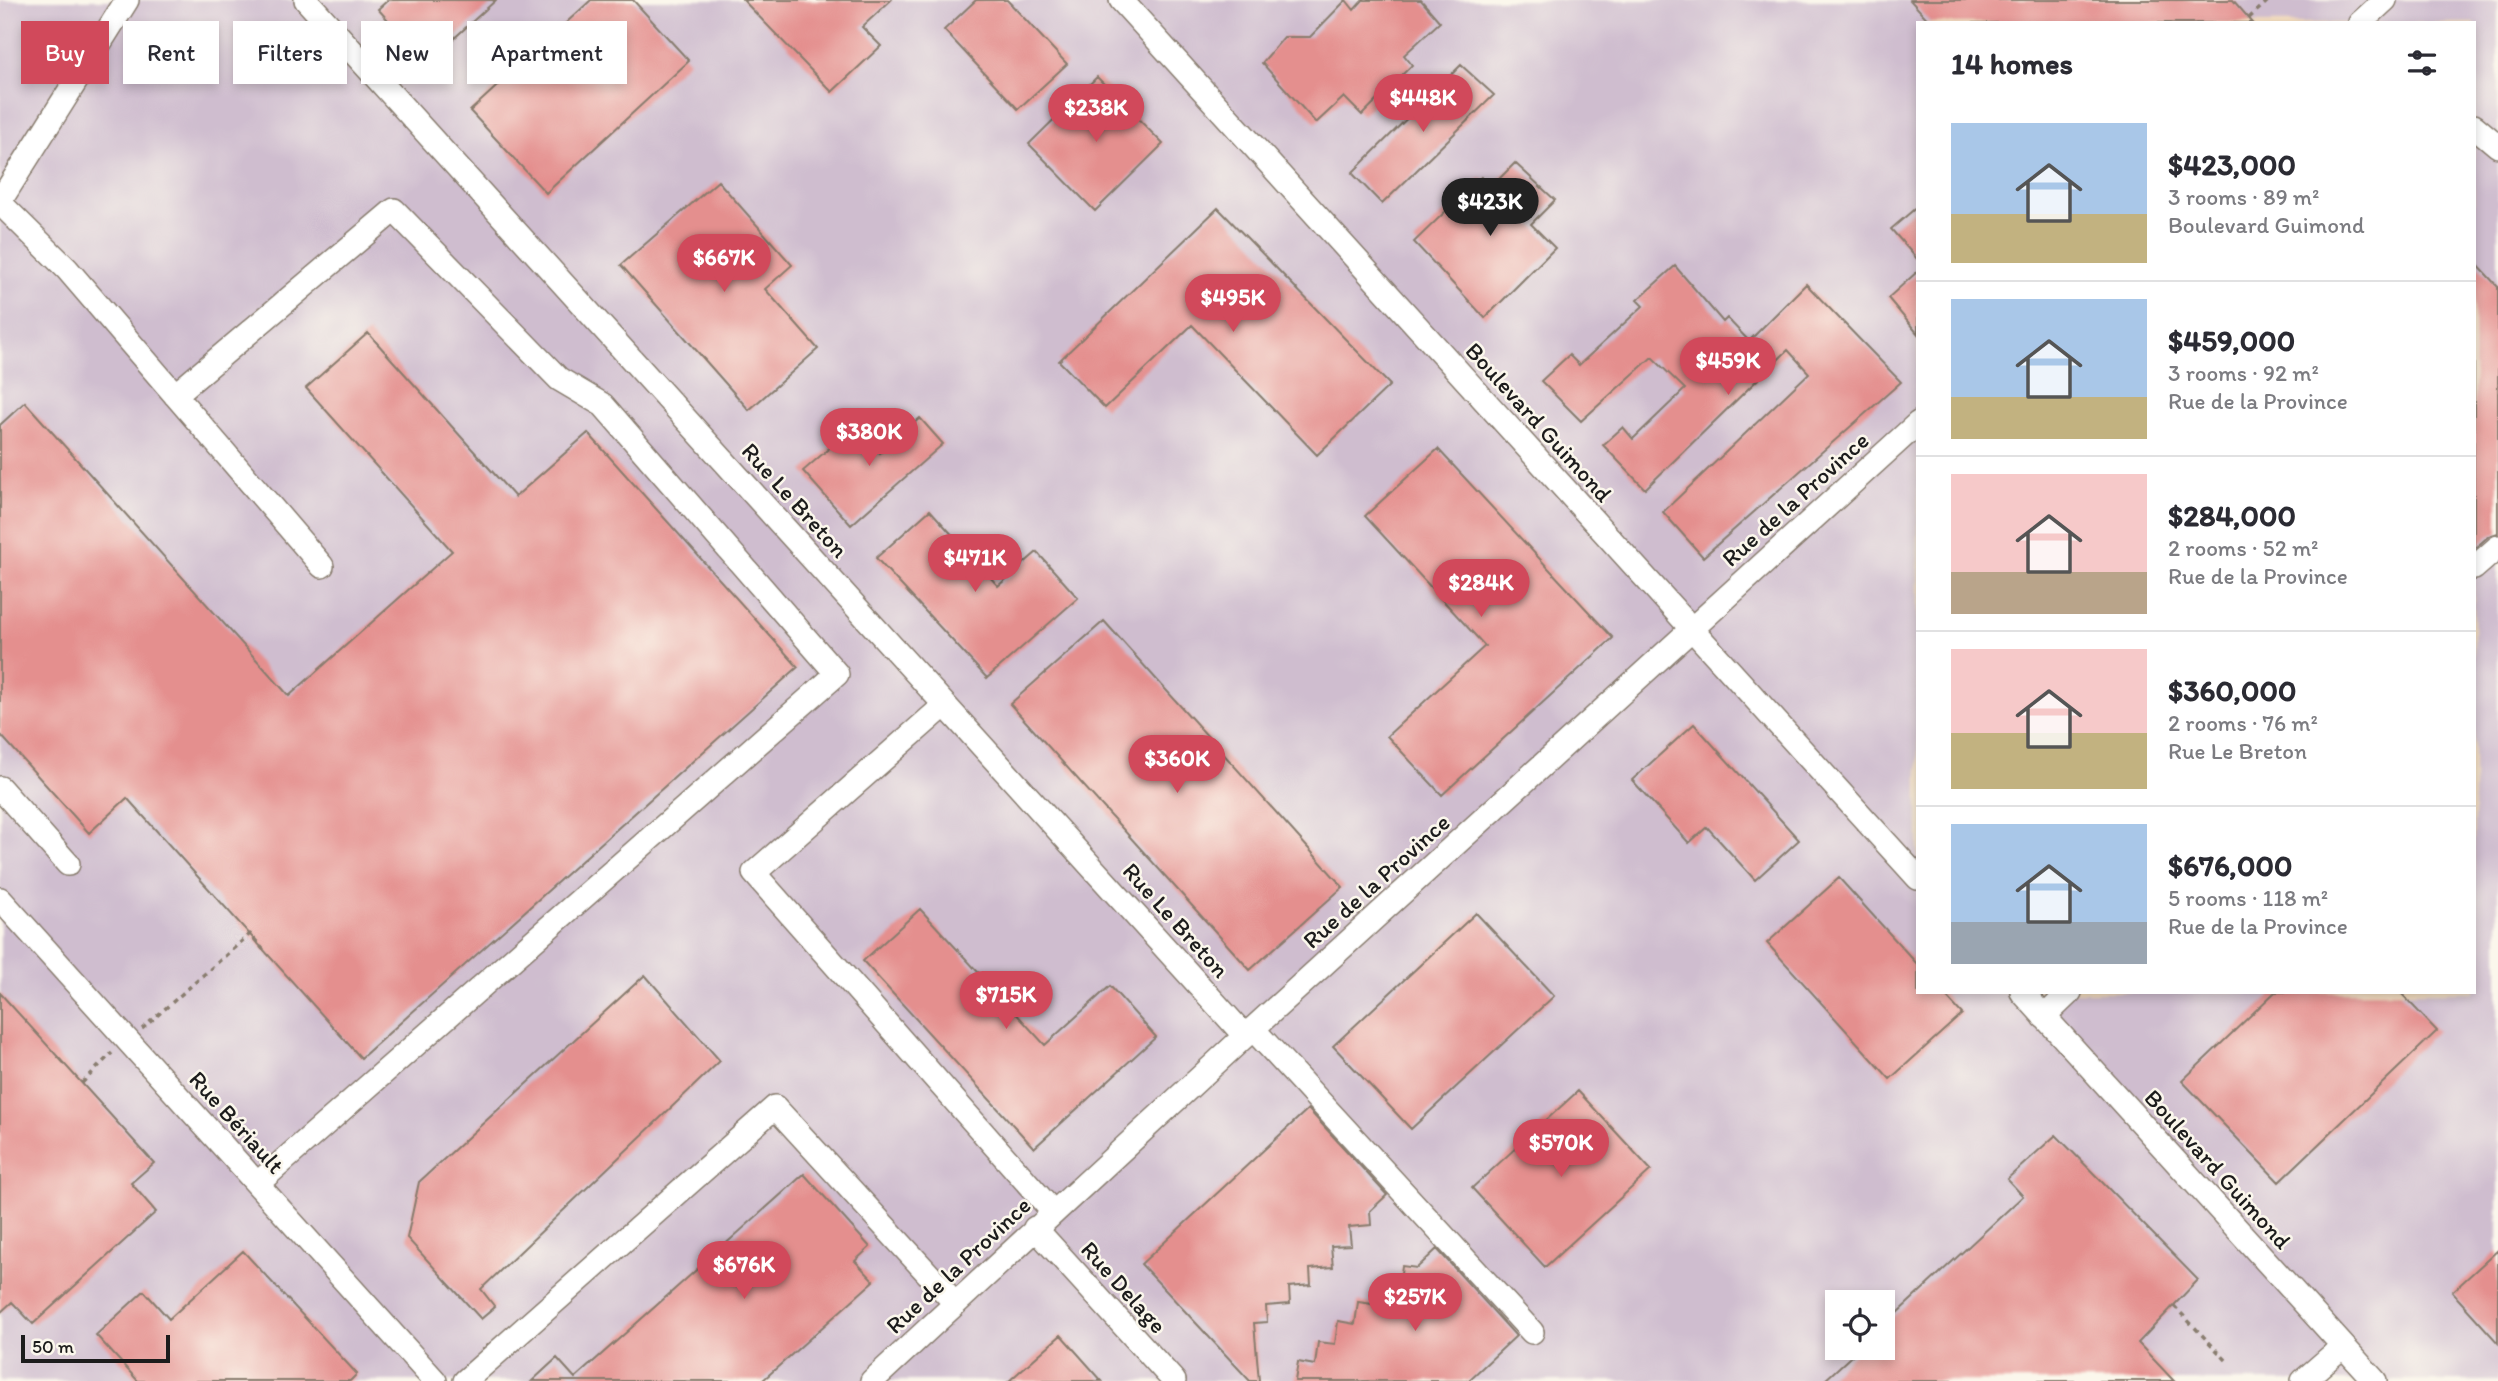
<!DOCTYPE html>
<html lang="en">
<head>
<meta charset="utf-8">
<style>
	:root { --surface:#fff; --page:#f2f2f3; --text:#2b2b33; --muted:#7c7c81; --line:#e1e1e2; --accent:#d1495b }
	body { margin:0; font-family:Itim,sans-serif; background:var(--page); color:var(--text); height:100vh; display:flex; flex-direction:column; font-size:26px; white-space:nowrap }
	* { box-sizing:border-box; margin:0 }
	p { font-size:23px; color:var(--muted) }
	.icon { flex:none; width:38px; height:38px; fill:none; stroke:currentColor; stroke-width:2; stroke-linecap:round; stroke-linejoin:round }
	.map { position:relative; flex:1; overflow:hidden }
	.details { position:absolute; left:1916px; top:21px; width:560px; height:973px; display:flex; flex-direction:column; background:var(--surface); border-radius:0px; box-shadow:0 4px 10px #0003 }
	.details>* { flex:none }
	.top-card { position:absolute; left:21px; top:21px; width:665px; height:63px; display:flex; gap:14px }
	.controls { position:absolute; left:1825px; top:1290px; display:grid; gap:14px }
	.controls a { display:grid; place-items:center; width:70px; height:70px; border-radius:0px; background:var(--surface); box-shadow:0 4px 10px #0003; font-size:35px }
	.scale { position:absolute; left:21px; bottom:18px; width:149px; box-sizing:border-box; padding-left:7px; border:4px solid #1c1c1c; border-top:0; font-size:19px; line-height:24px; white-space:nowrap; color:#1c1c1c; -webkit-text-stroke:5px #fbf7ec; paint-order:stroke }
	.price { position:absolute; translate:-50% -60px; padding:0 16px; border-radius:24px; background:var(--accent); color:#fff; font-size:23px; line-height:46px; filter:drop-shadow(0 2px 4px #0008) }
	.price::after { content:''; position:absolute; left:50%; top:42px; width:21px; height:16px; margin-left:-10px; background:inherit; clip-path:polygon(0 0,100% 0,50% 100%) }
	.price.current { background:#222; color:#fff }
	ul { padding:0; list-style:none }
	li { display:flex; align-items:center; gap:21px; height:175px; padding:0 35px }
	li+li { border-top:2px solid var(--line) }
	li span { display:grid; place-items:center; flex:none; width:196px; height:140px; border-radius:0px; color:#555 }
	li>.icon { margin-inline-start:auto }
	span .icon { width:84px; height:84px; fill:#fffc; stroke-width:1 }
	li b { font-size:30px }
	h2 { display:flex; justify-content:space-between; align-items:center; height:84px; padding:0 35px; font-size:30px }
	.pill { padding:0 24px; border-radius:0px; background:var(--surface); box-shadow:0 4px 10px #0003; font-size:24px; line-height:63px }
	.pill.current { background:var(--accent); color:#fff }
	.map>svg:first-child { display:block }
	.industrial { fill:#cfbdcf; fill-rule:evenodd }
	.building { fill:#e48f8e }
	.lines { fill:none; stroke-linecap:round; stroke-linejoin:round }
	.minor-casing { stroke:#887c6e; stroke-width:26 }
	.path { stroke:#887c6e; stroke-width:3.5; stroke-dasharray:5 5; stroke-linecap:butt }
	.minor { stroke:#fff; stroke-width:23 }
	.labels { text-anchor:middle; dominant-baseline:central; stroke-width:5; stroke-linejoin:round; paint-order:stroke }
	.street-label { font-size:24px; fill:#1c1c1c; stroke:#fbf7ec }
</style>
</head>
<body>
<div class="map">
<svg width="2498" height="1381" viewBox="0 0 2498 1381">
	<rect width="100%" height="100%" fill="#fbf7ec"/>
	<filter id="ink" filterUnits="userSpaceOnUse"><feTurbulence type="fractalNoise" baseFrequency=".0143" numOctaves="2"/><feDisplacementMap in="SourceGraphic" scale="14" xChannelSelector="R" yChannelSelector="G"/><feConvolveMatrix kernelMatrix="1 2 1 2 8 2 1 2 1" color-interpolation-filters="sRGB"/></filter>
	<filter id="wash" filterUnits="userSpaceOnUse"><feTurbulence type="fractalNoise" baseFrequency=".00686" numOctaves="4" result="noise"/><feDisplacementMap in="SourceGraphic" scale="28" xChannelSelector="R" yChannelSelector="G"/><feGaussianBlur stdDeviation="1.57" result="paint"/><feColorMatrix in="noise" values="0 0 0 0 0 0 0 0 0 0 0 0 0 0 0 0 0 1.4 0 .05"/><feComposite in="paint" operator="in"/></filter>
	<g filter="url(#wash)">
		<rect width="100%" height="100%" fill="#f4ddbf"/>
		<!-- industrial -->
		<path class="industrial" d="M0,0h2498v1381h-2498zM1918,23h556v969h-556zM1838,1302h45v46h-45z"/>
		<g id="blocks">
			<!-- building -->
			<path class="building" d="M388,0h108l-69,63 -49,-54z
				M591,0h42l56,61 -143,132 -76,-82z
				M743,0h148l-29,27 19,19 -49,46z
				M976,0h31l60,64 -49,45 -74,-79z
				M1346,0l8,10 9,-10h58l19,22 -36,33 8,10 -50,50 -18,-18 -28,26 -54,-60 22,-26h26z
				M1910,0h323l20,23h-322z
				M1461,65l33,30 -112,109 -30,-31z
				M1097,77l66,67 -68,67 -66,-67z
				M1515,163l40,37 -24,24 24,24 -70,70 -71,-76 67,-65 10,10z
				M718,181l74,84 -27,24 53,60 -69,61 -128,-145z
				M1918,206v54l-27,-31z
				M1218,208l172,177 -73,70 -125,-130 -87,83 -46,-47z
				M2474,261l24,26v246l-9,3 -15,13z
				M1675,266l48,56 4,-4 22,23 57,-57 95,98 -198,175 -40,-45 146,-139 -21,-23 -143,139 -42,-44 20,-18 10,12 52,-50 -33,-32 -71,64 -40,-40 28,-26 10,10 64,-59 -6,-6z
				M1918,271v63l-30,-36z
				M368,333l147,164 73,-64 210,234 -437,391 -234,-260 -38,35 -89,-99v-309l25,-23 264,294 163,-145 -146,-163z
				M920,418l23,26 -92,81 -48,-54 53,-46 24,28z
				M1438,449l175,189 -171,157 -55,-59 98,-90 -120,-130z
				M930,510l68,76 39,-34 41,46 -91,80 -111,-120z
				M1104,621l239,266 -93,83 -240,-266z
				M1694,724l105,116 -44,40 -48,-53 -18,16 -57,-63z
				M1839,878l79,87v27h24l20,22 -72,65 -123,-136z
				M920,909l125,136 65,-59 46,51 -122,111 -171,-187z
				M1476,913l78,83 -143,133 -78,-83z
				M645,975l75,86 -239,228 14,18 -14,12 -74,-81 12,-56z
				M2275,992h125l37,39 -158,151 -97,-101z
				M0,993l154,170 -23,20 25,29 -123,112 -21,-22 -12,11z
				M1578,1091l73,79 -106,97 -73,-79z
				M1308,1109l79,86 -17,16 1,14 -22,2 2,18 -20,1 2,21 -23,2 1,16 -22,2 1,17 -24,2 1,16 -13,1 5,58h-9l-109,-117z
				M2056,1135l142,145 -60,63 36,38h-350l36,-33h23v-22l140,-130 -16,-17z
				M804,1174l66,73 -15,14 19,20 -112,100h-230l25,-23 18,20z
				M1437,1249l79,87 -48,45h-173l3,-19 17,3 3,-23 17,2 3,-23 17,3 3,-22 21,3 2,-20 18,3 3,-22 15,2z
				M2498,1250v93l-46,-51z
				M243,1251l114,123 -7,7h-212l-42,-46 48,-44 25,28z
				M1061,1335l41,46h-93z"/>
		</g>
	</g>
	<g filter="url(#ink)">
		<use href="#blocks" fill-opacity="0" stroke="#887c6e" stroke-width="2"/>
		<g class="lines">
			<defs>
				<path id="minor" d="M306,0l939,1036
					M1121,0l797,878
					M2360,23l25,-23
					M2474,126l24,20
					M0,201l127,-201
					M0,203l67,66 255,297
					M175,395l219,-185 165,169 44,26 234,269 -580,510
					M2474,568l24,-21
					M945,705l-191,168 299,339
					M0,788l68,76
					M0,899l435,482
					M2022,992l353,389
					M2044,1017l26,-25
					M1253,1029l279,303
					M1035,1228l139,153
					M465,1381l310,-274 180,196
					M872,1381l373,-345 673,-613
					M2303,1381l40,-35"/>
			</defs>
			<!-- minor casing -->
			<use href="#minor" class="minor-casing"/>
			<!-- path -->
			<path class="path" d="M2249,18l20,-18
				M142,1029l108,-95 17,20
				M82,1083l30,-30
				M2174,1306l55,57"/>
			<!-- minor -->
			<use href="#minor" class="minor"/>
		</g>
	</g>
	<g class="labels">
		<!-- street labels -->
		<g class="street-label">
			<text transform="translate(1539 422) rotate(48)">Boulevard Guimond</text>
			<text transform="translate(1795 499) rotate(-42)">Rue de la Province</text>
			<text transform="translate(795 500) rotate(48)">Rue Le Breton</text>
			<text transform="translate(1376 881) rotate(-42)">Rue de la Province</text>
			<text transform="translate(1176 920) rotate(48)">Rue Le Breton</text>
			<text transform="translate(237 1122) rotate(48)">Rue Bériault</text>
			<text transform="translate(2218 1169) rotate(48)">Boulevard Guimond</text>
			<text transform="translate(958 1265) rotate(-43)">Rue de la Province</text>
			<text transform="translate(1124 1287) rotate(48)">Rue Delage</text>
		</g>
	</g>
</svg>
<div class="controls">
<a><svg class="icon" aria-label="locate" viewBox="0 0 24 24"><circle cx="12" cy="12" r="6"/><path d="M12 2v4M12 18v4M2 12h4M18 12h4"/></svg></a>
</div>
<div class="scale">50 m</div>
<b class="price" style="left:1423px;top:134px">$448K</b>
<b class="price" style="left:1096px;top:144px">$238K</b>
<b class="price current" style="left:1490px;top:238px">$423K</b>
<b class="price" style="left:724px;top:294px">$667K</b>
<b class="price" style="left:1233px;top:334px">$495K</b>
<b class="price" style="left:1728px;top:397px">$459K</b>
<b class="price" style="left:869px;top:468px">$380K</b>
<b class="price" style="left:975px;top:594px">$471K</b>
<b class="price" style="left:1481px;top:619px">$284K</b>
<b class="price" style="left:1177px;top:795px">$360K</b>
<b class="price" style="left:1006px;top:1031px">$715K</b>
<b class="price" style="left:1561px;top:1179px">$570K</b>
<b class="price" style="left:744px;top:1301px">$676K</b>
<b class="price" style="left:1415px;top:1333px">$257K</b>
<div class="top-card">
<a class="pill current">Buy</a>
<a class="pill">Rent</a>
<a class="pill">Filters</a>
<a class="pill">New</a>
<a class="pill">Apartment</a>
</div>
<section class="details">
<h2>14 homes<svg class="icon" aria-label="filters" viewBox="0 0 24 24"><path d="M4 7h16M4 17h16"/><circle cx="9" cy="7" r="2"/><circle cx="15" cy="17" r="2"/></svg></h2>
<ul>
<li><span style="background:linear-gradient(#a9c7e8 65%,#c2b280 0)"><svg class="icon" aria-label="home" viewBox="0 0 24 24"><path d="M3 11l9-7 9 7M6 9v11h12V9"/></svg></span><div><b>$423,000</b><p>3 rooms · 89 m²</p><p>Boulevard Guimond</p></div></li>
<li><span style="background:linear-gradient(#a9c7e8 70%,#c2b280 0)"><svg class="icon" aria-label="home" viewBox="0 0 24 24"><path d="M3 11l9-7 9 7M6 9v11h12V9"/></svg></span><div><b>$459,000</b><p>3 rooms · 92 m²</p><p>Rue de la Province</p></div></li>
<li><span style="background:linear-gradient(#f6c9c9 70%,#b9a48a 0)"><svg class="icon" aria-label="home" viewBox="0 0 24 24"><path d="M3 11l9-7 9 7M6 9v11h12V9"/></svg></span><div><b>$284,000</b><p>2 rooms · 52 m²</p><p>Rue de la Province</p></div></li>
<li><span style="background:linear-gradient(#f6c9c9 60%,#c2b280 0)"><svg class="icon" aria-label="home" viewBox="0 0 24 24"><path d="M3 11l9-7 9 7M6 9v11h12V9"/></svg></span><div><b>$360,000</b><p>2 rooms · 76 m²</p><p>Rue Le Breton</p></div></li>
<li><span style="background:linear-gradient(#a9c7e8 70%,#9aa5b1 0)"><svg class="icon" aria-label="home" viewBox="0 0 24 24"><path d="M3 11l9-7 9 7M6 9v11h12V9"/></svg></span><div><b>$676,000</b><p>5 rooms · 118 m²</p><p>Rue de la Province</p></div></li>
</ul>
</section>
</div>
</body>
</html>
